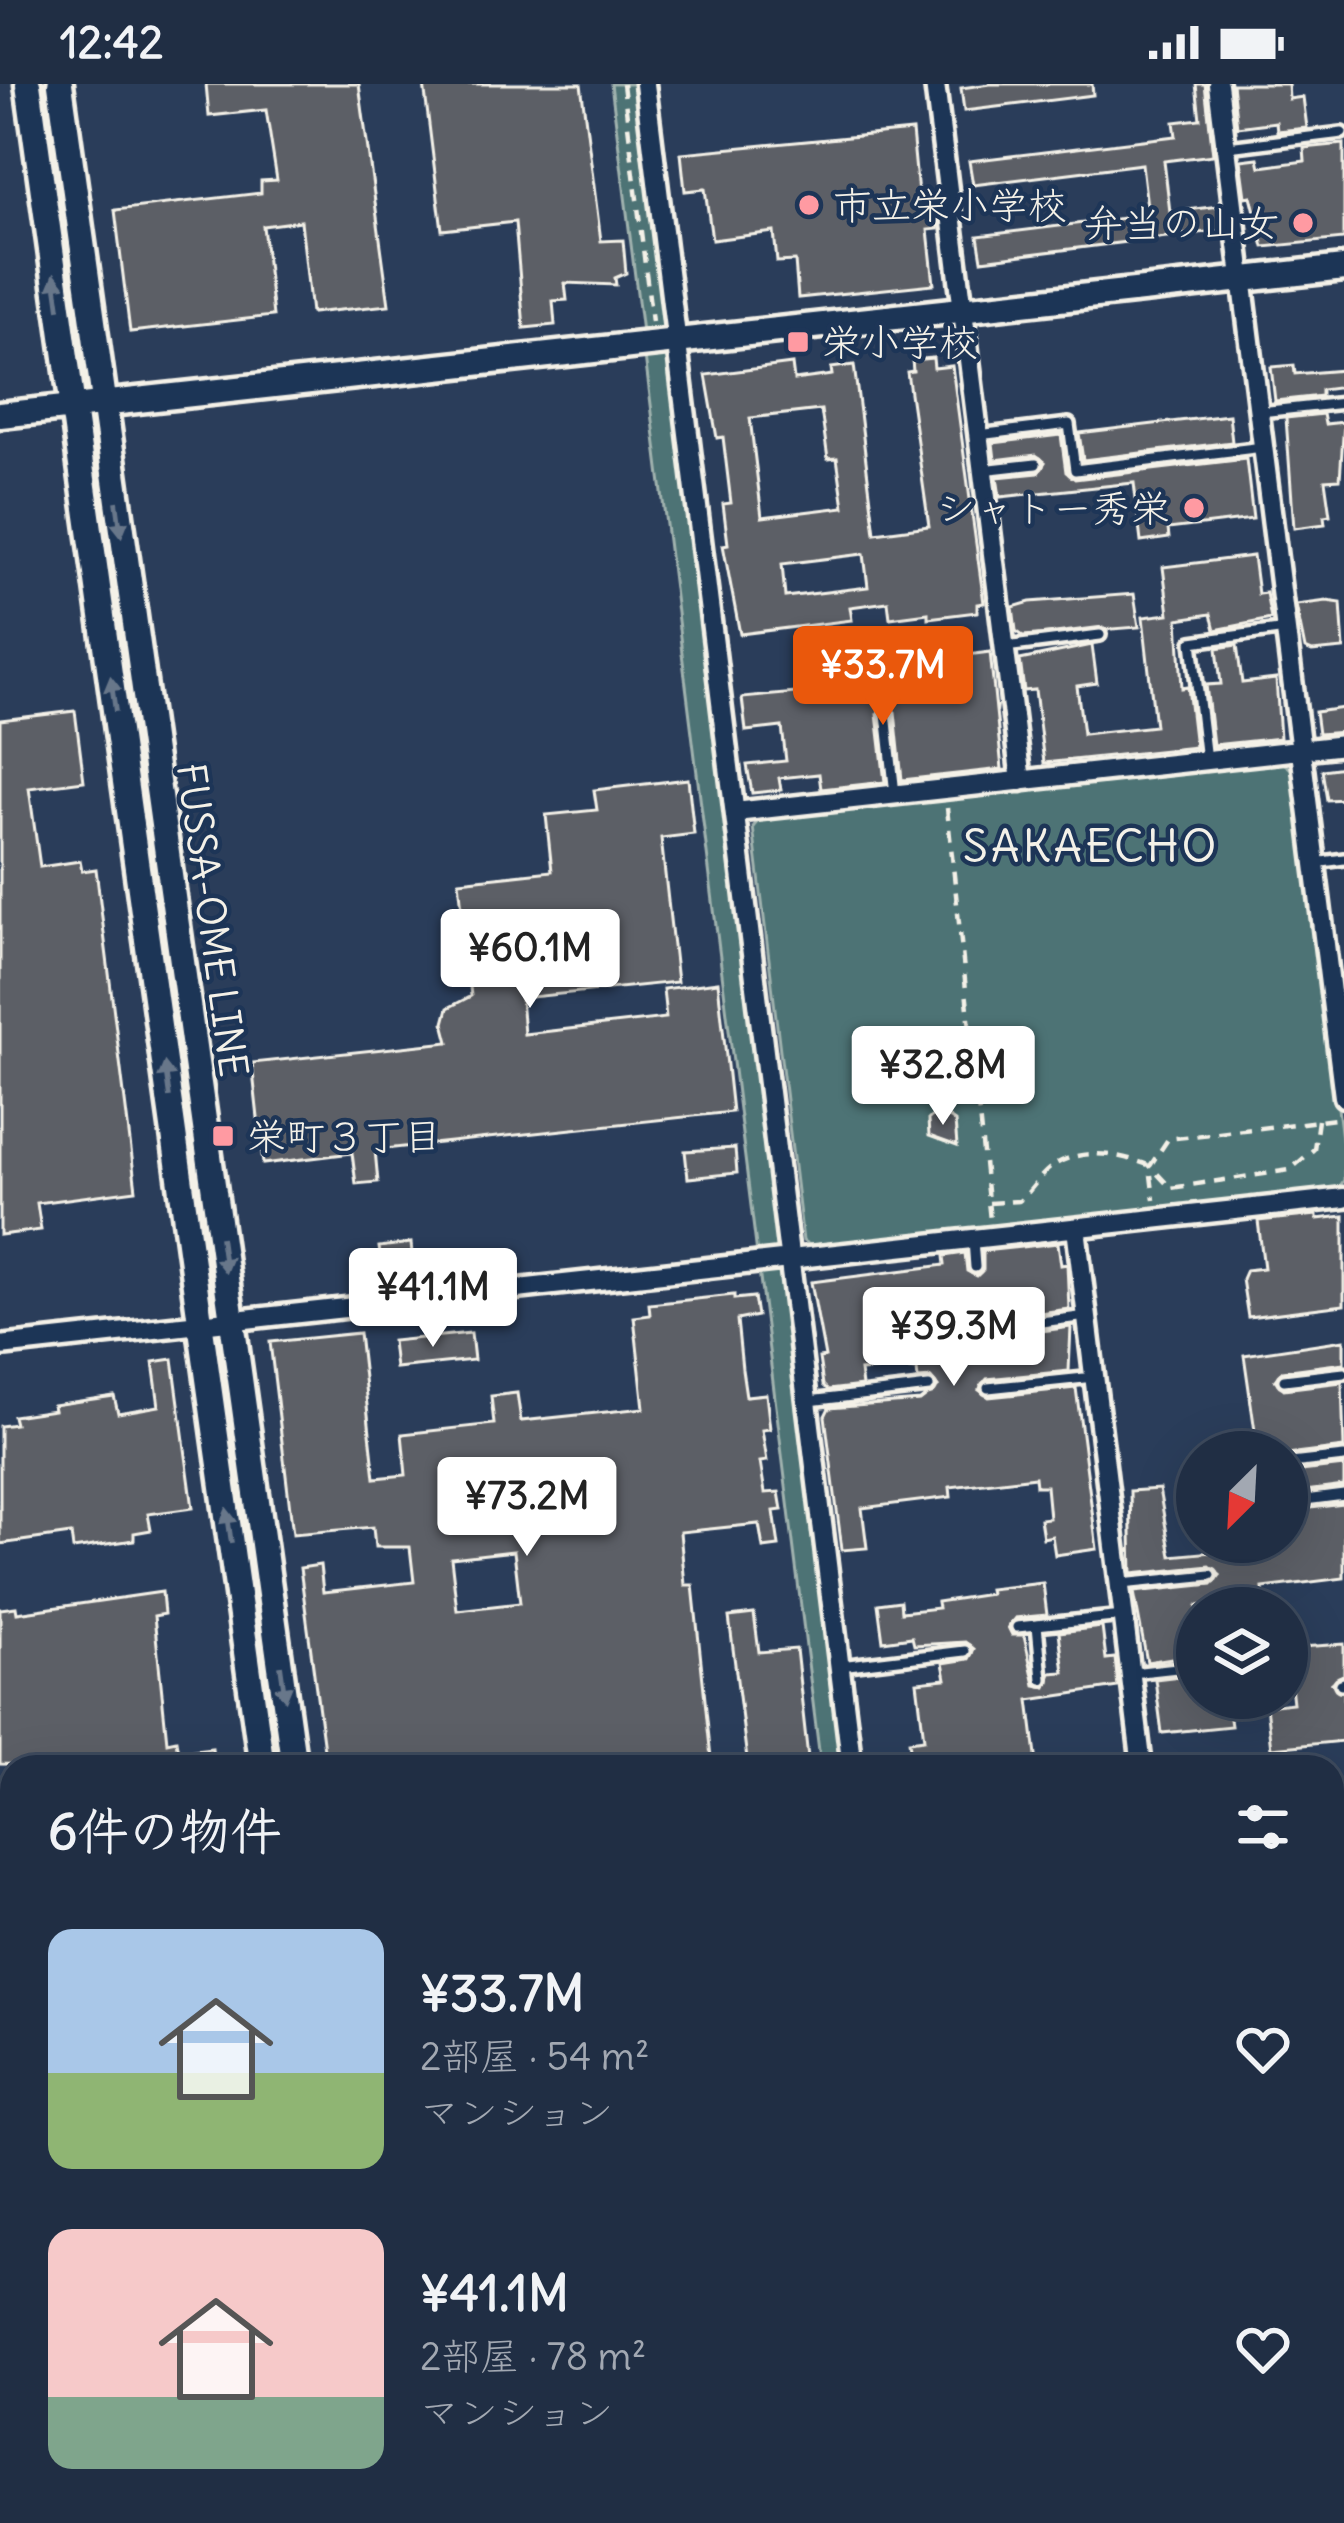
<!DOCTYPE html>
<html lang="ja">
<head>
<meta charset="utf-8">
<style>
	:root { --surface:#202e44; --page:#28364b; --text:#f1f3f6; --muted:#a2a8b2; --line:#3d4a5d; --accent:#ea580c }
	body { margin:0; font-family:Delius,"Klee One",sans-serif; background:var(--page); color:var(--text); height:100vh; display:flex; flex-direction:column; font-size:45px; white-space:nowrap }
	* { box-sizing:border-box; margin:0 }
	p { font-size:39px; color:var(--muted) }
	.icon { flex:none; width:66px; height:66px; fill:none; stroke:currentColor; stroke-width:2; stroke-linecap:round; stroke-linejoin:round }
	.map { position:relative; flex:1; overflow:hidden }
	.drawer { position:absolute; left:0px; top:1671px; width:1344px; height:768px; display:flex; flex-direction:column; background:var(--surface); border-radius:36px 36px 0 0; box-shadow:0 12px 48px #0002,0 0 0 3px var(--line) }
	.drawer>* { flex:none }
	.needle { width:78px; rotate:204deg }
	.buttons { position:absolute; left:1176px; top:1347px; display:grid; gap:24px }
	.buttons a { display:grid; place-items:center; width:132px; height:132px; border-radius:50%; background:var(--surface); box-shadow:0 12px 48px #0002,0 0 0 3px var(--line); font-size:60px }
	.price { position:absolute; translate:-50% -102px; padding:0 27px; border-radius:12px; background:#fff; color:#222; font-size:39px; line-height:78px; filter:drop-shadow(0 3px 6px #0008) }
	.price::after { content:''; position:absolute; left:50%; top:72px; width:36px; height:27px; margin-left:-18px; background:inherit; clip-path:polygon(0 0,100% 0,50% 100%) }
	.price.on { background:var(--accent); color:#fff }
	ul { padding:0; list-style:none }
	li { display:flex; align-items:center; gap:36px; height:300px; padding:0 48px }
	li span { display:grid; place-items:center; flex:none; width:336px; height:240px; border-radius:24px; color:#555 }
	li>.icon { margin-inline-start:auto }
	span .icon { width:144px; height:144px; fill:#fffc; stroke-width:1 }
	li b { font-size:51px }
	h2 { display:flex; justify-content:space-between; align-items:center; height:144px; padding:0 48px; font-size:51px }
	.status { display:flex; justify-content:space-between; align-items:center; height:84px; padding:0 60px; background:var(--surface); direction:ltr }
	.status svg { height:33px; fill:currentColor }
	.map>svg:first-child { display:block }
	.green { fill:#4d7375; stroke:#a0b2ae; stroke-width:3 }
	.building { fill:#5c5f66; stroke:#f4f1e8; stroke-width:3; fill-rule:evenodd }
	.lines { fill:none; stroke-linecap:round; stroke-linejoin:round }
	.lane-casing { stroke:#f4f1e8; stroke-width:18 }
	.street-casing { stroke:#f4f1e8; stroke-width:27 }
	.secondary-casing { stroke:#f4f1e8; stroke-width:33 }
	.path { stroke:#f4f1e8; stroke-width:4.5; stroke-dasharray:12 9; stroke-linecap:butt }
	.lane { stroke:#1d3557; stroke-width:9 }
	.street { stroke:#1d3557; stroke-width:18 }
	.secondary { stroke:#1d3557; stroke-width:24 }
	.oneway { fill:#68778a }
	.poi-dot { fill:#ff9aa2; stroke:#1d3557; stroke-width:4.5 }
	.labels { text-anchor:middle; dominant-baseline:central; stroke-width:9; stroke-linejoin:round; paint-order:stroke }
	.poi-label { font-size:39px; fill:#f4f1e8; stroke:#1d3557; text-anchor:start }
	.street-label { font-size:39px; fill:#f4f1e8; stroke:#1d3557 }
	.quarter-label { font-size:45px; letter-spacing:3px; fill:#f4f1e8; stroke:#1d3557 }
</style>
</head>
<body>
<div class="status"><b>12:42</b><svg viewBox="0 0 49 12"><path d="M0 12V9h3v3zM5 12V6h3v6zM10 12V3h3v9zM15 12V0h3v12zM26 1h20v11H26zM47 4h2v5h-2z"/></svg></div>
<div class="map">
<svg width="1344" height="2439" viewBox="0 0 1344 2439">
	<rect width="100%" height="100%" fill="#2a3d5a"/>
	<filter id="ink" filterUnits="userSpaceOnUse"><feTurbulence type="fractalNoise" baseFrequency=".00833" numOctaves="2"/><feDisplacementMap in="SourceGraphic" scale="24" xChannelSelector="R" yChannelSelector="G"/><feConvolveMatrix kernelMatrix="1 2 1 2 8 2 1 2 1" color-interpolation-filters="sRGB"/></filter>
	<g filter="url(#ink)">
		<!-- green -->
		<path class="green" d="M611,0h26l207,1683h-23z
			M97,374l57,427 -40,-263z
			M1282,678l12,9 50,383v26l-8,12 -520,57 -13,-8 -50,-414 7,-8z
			M157,819l55,372 -6,1 -52,-370z
			M224,1287l4,3 30,238 -3,-2z
			M12,1893v83l-12,1v-83z
			M687,2427h97l-60,12h-98z"/>
		<!-- building -->
		<path class="building" d="M206,0h153l30,221 -78,8 -10,-92 -38,5 10,90 -143,16 -15,-122 146,-17v-12l16,-1 -11,-70 -57,6z
			M424,0h157l20,157 22,-1 3,33 -11,5 1,7 -51,-2 2,17 -14,1 2,24 -31,3 -9,-106 -73,8z
			M990,0h102l1,11 -129,16 -3,-23z
			M1196,0h9l8,71 -49,6 6,51 50,-6 3,24 -241,30 -4,-24 170,-21 -6,-51 -169,21 -4,-24 207,-25 -2,-14 26,-3z
			M1232,0h56l1,15 14,-2 4,31 -30,3 -1,-9 -39,5z
			M912,47l7,73 17,3 2,22 -10,1 6,54 -136,14 -3,-37 -18,1 -3,-30 -62,8 -7,-51 -20,2 -4,-38z
			M1344,60v95l-80,8 -13,-51 -5,1 -5,-37 17,-2 2,9 45,-6 -1,-13z
			M933,274l1,10 18,-2 32,237 -7,1v8l-49,6v-5l-38,5 -2,-16 -38,5 2,13 -112,14 -17,-89 5,-1 -5,-40 8,-1 -8,-66 -6,1 -11,-63 86,-11 2,16 38,-5 -1,-7 23,-3 21,168 54,-7 -22,-154 6,-1 -1,-11zM821,326l7,49 9,-1 7,49 -82,10 -12,-99zM864,470l4,33 -83,10 -3,-33z
			M1294,281l1,9 49,-4v17l-23,3v6l-46,5 -4,-34z
			M1323,330l2,10 19,-2 -4,57 -15,1 5,35 -6,1 1,8 -31,4 -8,-110z
			M1229,331l3,27 -149,18 -4,-27z
			M1061,351l5,37 9,7 171,-20 7,60 -85,10 1,9 -28,4 -7,-59 -134,14 -3,-20 41,-4 7,-11 -9,-7 -41,5 -2,-17z
			M1253,472l5,38 8,-1 5,26 -56,11 -4,-16 -33,5 4,69 6,-1 7,60 -151,16 -9,-73 -11,1 -4,-31 72,-15 5,38 -20,3 6,48 72,-8 -12,-109 26,-3 -6,-47z
			M1134,510l5,33 -116,9 -7,-5 -3,-24 17,-5z
			M1327,517l14,2 3,46 -32,3 -7,-3 -9,-44z
			M1237,561l5,38 34,-4 4,59 -67,7 -7,-60 15,-1 -4,-36z
			M990,568l12,117 -100,11 -7,-68 -9,-8 -9,10 8,68 -64,7 -2,-15 -40,4 2,12 -29,3 -5,-28 39,-4 -4,-34 -36,4 -4,-33 143,-13 -1,-6 70,-8 6,-15z
			M1344,624v24l-26,2 -3,-22z
			M75,627l9,70 -55,7 11,79 40,-6 2,10 14,-2 40,321 -99,13 4,27 -41,5v-515z
			M1344,683v32l-17,1 -5,-30z
			M688,695l6,55 -33,4 16,144 -156,16 3,36 142,-16 -3,-29 55,-7 14,130 -357,38 3,32 -22,2 -4,-31 -89,11 -11,-101 197,-21 -5,-19 4,-15 23,-12 -12,-115 93,-10 -6,-56 51,-5 -3,-20z
			M938,1026l17,12 2,24 -28,-10 -1,-16z
			M735,1064l2,25 -49,5 -3,-27z
			M1317,1131v4l27,-3v89l-96,12 -6,-38 4,-9 18,-2 -6,-47z
			M411,1159l2,22 -31,4 -3,-22z
			M1058,1159l3,22 6,-1 2,45 -82,11 -8,9 10,9 82,-11 -2,44 -82,8 -8,11 10,7 87,-9 21,161 -42,6 -3,-19 -9,2 -3,-19 9,-1 -3,-32h-10l-1,-9 -85,10 1,10 -89,11 5,40 -25,2 -17,-134 4,-8 91,-7 18,-14 -7,-9 -13,1 -1,-9 -17,-2 -40,3 2,15 -34,4 -5,-5 -4,-27 6,-1 -14,-75 134,-17 -1,-9 21,-3 2,18 10,5 6,-6v-19z
			M734,1211v4l20,-2 3,19 -20,4 5,49 4,27 20,-2 4,35 -8,1 5,31 -7,1 5,31 14,-1 3,18 -8,1 5,35 -16,2 -4,-24 -79,8 5,53h8l19,182h-375l-1,-11 -11,1 -25,-189 20,-3 3,27 91,-10 -4,-35h-35l-2,-20 -80,7 -23,-192 89,-9 16,145 31,-3 -4,-41 92,-10 -3,-28 26,-3 4,28 123,-13 -10,-91 16,-2 -1,-11zM514,1467l6,52 -63,7 -6,-52z
			M471,1249l3,27 -79,8 -3,-27z
			M1344,1256v23l-61,8 -8,9 9,9 58,-7 2,66 -57,7 -29,-3 -14,-97z
			M173,1275l20,149 -45,6 3,16 -17,3v7l-61,9 -2,-15 -71,10v-118l15,-2 -2,-8 41,-6 -1,-5 61,-9 4,17 41,-7 -6,-44z
			M1344,1382v20l-39,5 -4,-20z
			M1159,1405l12,67 116,-11v-50l8,15 49,-6v74l-81,10 2,20h-33v-6l-35,4v48l-50,8 -13,-70 78,-8 8,-9 -10,-9 -78,8 -2,-83z
			M1043,1499l4,32 -32,3 -7,9 4,8h12l11,50 11,2 5,-14 13,-1 -5,-40 43,-5 4,32 9,-1 3,29 -89,13 8,64 -124,3 -4,-26 15,-2 -7,-57 29,-3 -3,-16 26,-4 5,-10 -9,-7 -51,3 -2,-8 -29,4 -5,-37 22,-3 1,11 37,-4 -1,-6 53,-8 -1,-5z
			M162,1508l2,22 -10,2 13,126 9,-2 2,12 34,-4 2,19 -214,-3v-155l16,-2 1,6z
			M754,1530l5,38 37,-3 13,118h-61l-19,-150z
			M1344,1560v30l-12,9 12,9v49l-73,7 -5,-42 27,-3 -6,-55z
			M1189,1591l3,23h35l4,28 -69,7 -7,-54z"/>
		<g class="lines">
			<defs>
				<path id="lane" d="M1228,63l114,-14
					M1260,328l84,-9
					M978,351l91,-11 6,46 188,-23
					M982,386l54,-6
					M1005,563l95,-12
					M886,629l9,81
					M1206,676l-14,-118 94,-13
					M1315,779l29,-4
					M973,1156l2,27
					M988,1245l99,-13
					M1284,1296l60,-7
					M988,1304l106,-11
					M809,1317l120,-14
					M1344,1373l-53,6 6,38 47,-6
					M1121,1500l90,-9
					M1037,1541l5,54
					M1017,1543l106,-11
					M840,1582l125,-15
					M1132,1589l54,-6
					M1341,1600l3,-1
					M1332,1832l12,-2
					M1332,1926l12,-1
					M1332,2018l12,-1
					M1332,2113l12,-2
					M1332,2213l12,-1
					M0,2318l3,24 9,-1"/>
				<path id="street" d="M645,0l207,1683
					M935,0l86,697
					M1218,0l126,1013
					M735,728l609,-67
					M1076,1144l66,539
					M0,1262l1344,-148
					M1332,2315l12,-2
					M1332,2353l12,-2
					M878,2427l2,12
					M993,2427l2,12
					M1110,2427l2,12
					M1322,2427l1,12
					M588,2439l61,-12
					M758,2439l60,-12"/>
				<path id="secondary" d="M28,0l234,1683
					M60,0l234,1683
					M0,331l1344,-147
					M1332,1721l12,-1
					M0,1868l12,-1
					M387,2427l5,12
					M419,2427l5,12"/>
			</defs>
			<!-- lane casing -->
			<use href="#lane" class="lane-casing"/>
			<!-- street casing -->
			<use href="#street" class="street-casing"/>
			<!-- secondary casing -->
			<use href="#secondary" class="secondary-casing"/>
			<!-- path -->
			<path class="path" d="M623,0l29,238
				M947,724l43,412
				M1318,1036l-4,29 -24,21 -119,18 -21,-22 18,-27 176,-21
				M1151,1091l3,25
				M989,1119l30,-2c13,-10 21,-27 34,-35 28,-19 66,-12 95,-1"/>
			<!-- lane -->
			<use href="#lane" class="lane"/>
			<!-- street -->
			<use href="#street" class="street"/>
			<!-- secondary -->
			<use href="#secondary" class="secondary"/>
		</g>
		<!-- one-way arrows -->
		<defs><path id="oneway-solid" d="M-6-.8H1V-3.2L6.5 0L1 3.2V.8H-6Z" transform="scale(3)"/></defs>
		<g class="oneway">
			<use href="#oneway-solid" transform="translate(57 207) rotate(-98)"/>
			<use href="#oneway-solid" transform="translate(119 435) rotate(82)"/>
			<use href="#oneway-solid" transform="translate(113 610) rotate(-98)"/>
			<use href="#oneway-solid" transform="translate(167 996) rotate(-98)"/>
			<use href="#oneway-solid" transform="translate(223 1171) rotate(82)"/>
			<use href="#oneway-solid" transform="translate(229 1442) rotate(-98)"/>
			<use href="#oneway-solid" transform="translate(283 1599) rotate(82)"/>
		</g>
	</g>
	<!-- markers -->
	<g class="poi-dot">
		<circle cx="809" cy="121" r="12"/>
		<circle cx="1303" cy="139" r="12"/>
		<rect x="786" y="246" width="24" height="24" rx="6"/>
		<circle cx="1194" cy="424" r="12"/>
		<rect x="211" y="1040" width="24" height="24" rx="6"/>
	</g>
	<g class="labels">
		<!-- poi labels -->
		<g class="poi-label">
			<text x="833" y="121">市立栄小学校</text>
			<text x="1279" y="139" text-anchor="end">弁当の山女</text>
			<text x="822" y="258">栄小学校</text>
			<text x="1170" y="424" text-anchor="end">シャトー秀栄</text>
			<text x="247" y="1052">栄町３丁目</text>
		</g>
		<!-- street labels -->
		<g class="street-label">
			<text transform="translate(212 836) rotate(82)">FUSSA-OME LINE</text>
		</g>
		<!-- quarter labels -->
		<g class="quarter-label">
			<text x="1091" y="762">SAKAECHO</text>
		</g>
	</g>
</svg>
<div class="buttons">
<a><svg class="needle" viewBox="-14 -14 28 28"><path d="M0-13l5 13h-10z" fill="#e53935"/><path d="M0 13l5-13h-10z" fill="#a2a8b2"/></svg></a>
<a><svg class="icon" aria-label="layers" viewBox="0 0 24 24"><path d="M12 4l9 5-9 5-9-5zM3 14l9 5 9-5"/></svg></a>
</div>
<b class="price on" style="left:883px;top:644px">¥33.7M</b>
<b class="price" style="left:530px;top:927px">¥60.1M</b>
<b class="price" style="left:943px;top:1044px">¥32.8M</b>
<b class="price" style="left:433px;top:1266px">¥41.1M</b>
<b class="price" style="left:954px;top:1305px">¥39.3M</b>
<b class="price" style="left:527px;top:1475px">¥73.2M</b>
<section class="drawer">
<h2>6件の物件<svg class="icon" aria-label="filters" viewBox="0 0 24 24"><path d="M4 7h16M4 17h16"/><circle cx="9" cy="7" r="2"/><circle cx="15" cy="17" r="2"/></svg></h2>
<ul>
<li><span style="background:linear-gradient(#a9c7e8 60%,#8fb573 0)"><svg class="icon" aria-label="home" viewBox="0 0 24 24"><path d="M3 11l9-7 9 7M6 9v11h12V9"/></svg></span><div><b>¥33.7M</b><p>2部屋 · 54 m²</p><p>マンション</p></div><svg class="icon" aria-label="heart" viewBox="0 0 24 24"><path d="M12 20l-8-8c-3-5 5-10 8-4 3-6 11-1 8 4z"/></svg></li>
<li><span style="background:linear-gradient(#f6c9c9 70%,#7fa58c 0)"><svg class="icon" aria-label="home" viewBox="0 0 24 24"><path d="M3 11l9-7 9 7M6 9v11h12V9"/></svg></span><div><b>¥41.1M</b><p>2部屋 · 78 m²</p><p>マンション</p></div><svg class="icon" aria-label="heart" viewBox="0 0 24 24"><path d="M12 20l-8-8c-3-5 5-10 8-4 3-6 11-1 8 4z"/></svg></li>
</ul>
</section>
</div>
</body>
</html>
